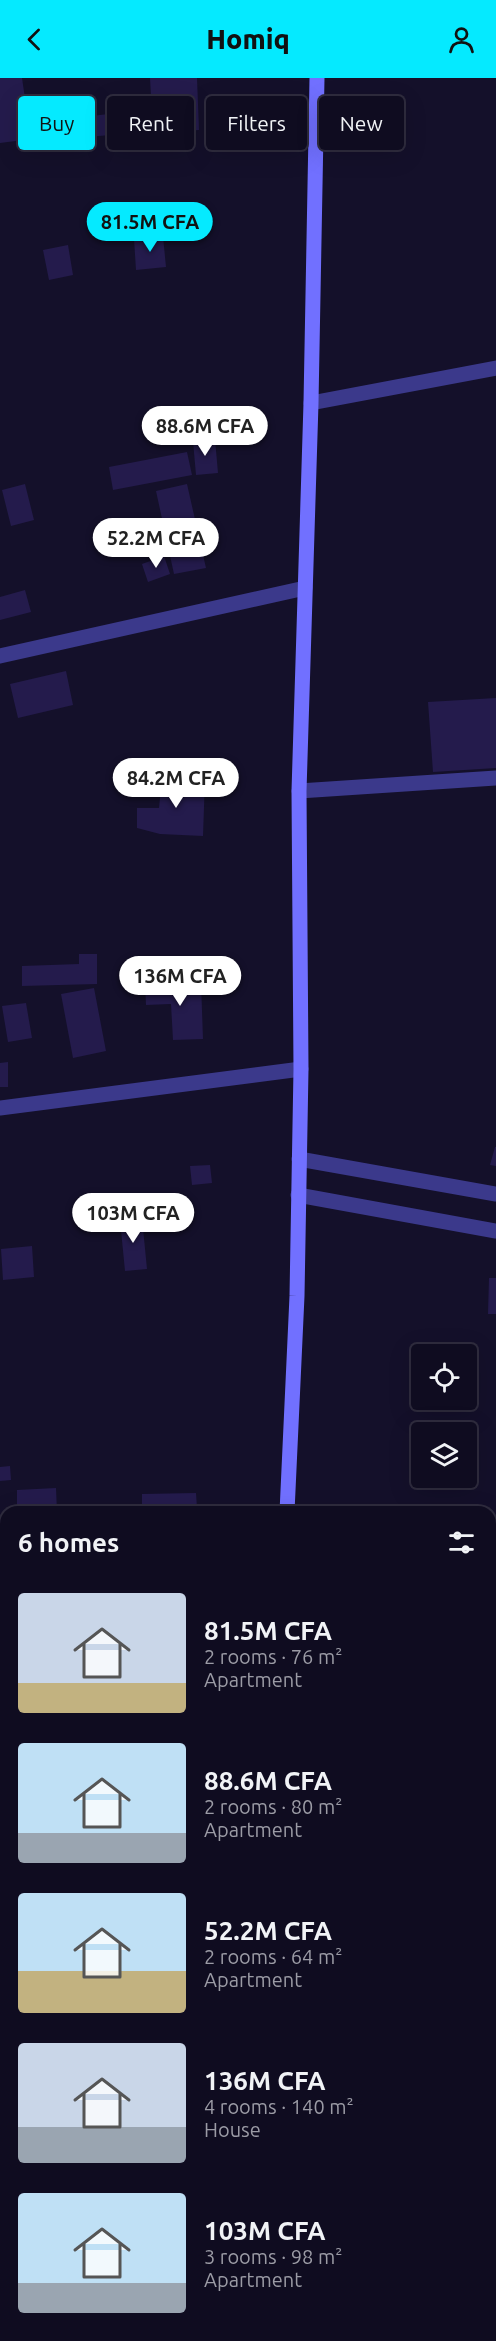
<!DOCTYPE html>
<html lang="en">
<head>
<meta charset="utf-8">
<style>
	:root { --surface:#0f0c20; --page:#1d1a2d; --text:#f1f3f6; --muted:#9b9ba5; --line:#2f2c3e; --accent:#05eaff }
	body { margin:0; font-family:Ubuntu,sans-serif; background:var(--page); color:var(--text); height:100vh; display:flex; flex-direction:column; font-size:22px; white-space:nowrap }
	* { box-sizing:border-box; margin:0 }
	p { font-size:20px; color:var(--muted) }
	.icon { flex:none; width:33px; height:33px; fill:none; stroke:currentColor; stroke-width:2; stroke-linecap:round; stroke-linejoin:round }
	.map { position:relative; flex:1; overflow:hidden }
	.drawer { position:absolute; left:0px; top:1428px; width:496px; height:836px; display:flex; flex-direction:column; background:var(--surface); border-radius:18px 18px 0 0; box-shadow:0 6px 24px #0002,0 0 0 2px var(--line) }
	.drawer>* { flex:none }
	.banner { position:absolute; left:18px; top:18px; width:460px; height:54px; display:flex; gap:12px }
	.fabs { position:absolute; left:411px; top:1266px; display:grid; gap:12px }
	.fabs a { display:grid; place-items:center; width:66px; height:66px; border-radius:6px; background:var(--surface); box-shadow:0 6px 24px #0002,0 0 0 2px var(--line); font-size:30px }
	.price { position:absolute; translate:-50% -51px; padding:0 14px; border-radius:21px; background:#fff; color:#222; font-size:20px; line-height:39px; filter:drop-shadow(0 2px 3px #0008) }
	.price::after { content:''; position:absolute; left:50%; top:36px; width:18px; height:14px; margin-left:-9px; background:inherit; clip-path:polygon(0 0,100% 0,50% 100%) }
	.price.current { background:var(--accent); color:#111 }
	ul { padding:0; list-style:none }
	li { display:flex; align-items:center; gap:18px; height:150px; padding:0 18px }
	li span { display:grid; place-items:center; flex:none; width:168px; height:120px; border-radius:6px; color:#555 }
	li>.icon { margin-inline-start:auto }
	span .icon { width:72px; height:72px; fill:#fffc; stroke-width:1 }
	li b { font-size:26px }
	h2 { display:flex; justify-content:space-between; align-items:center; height:72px; padding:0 18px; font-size:26px }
	.tag { padding:0 21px; border-radius:6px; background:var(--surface); box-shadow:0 6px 24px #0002,0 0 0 2px var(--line); font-size:21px; line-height:54px }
	.tag.current { background:var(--accent); color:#111 }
	header { display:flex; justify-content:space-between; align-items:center; height:78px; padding:0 18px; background:var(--accent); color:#111; font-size:27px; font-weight:800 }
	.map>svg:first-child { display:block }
	.building { fill:#241b4c }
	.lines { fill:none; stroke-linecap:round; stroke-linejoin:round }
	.minor { stroke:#3b398b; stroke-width:15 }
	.secondary { stroke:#7170ff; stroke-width:15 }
</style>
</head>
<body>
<header><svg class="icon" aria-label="back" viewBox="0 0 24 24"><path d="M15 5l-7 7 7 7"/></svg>Homiq<svg class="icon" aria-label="person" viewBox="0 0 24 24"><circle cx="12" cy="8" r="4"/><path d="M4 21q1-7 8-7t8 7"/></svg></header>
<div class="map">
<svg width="496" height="2263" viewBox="0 0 496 2263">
	<rect width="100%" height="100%" fill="#14102a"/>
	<!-- building -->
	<path class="building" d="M0,0h22l9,61 -31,4z
		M150,0h47l2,52 -46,3z
		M118,35l2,21 -63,6 -2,-20z
		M163,158l3,31 -30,3 -2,-31z
		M68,167l5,30 -24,5 -6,-30z
		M215,361l3,34 -22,2 -3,-34z
		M187,374l5,23 -79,15 -4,-23z
		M25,406l9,36 -23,6 -9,-36z
		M187,406l19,84 -32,6 -18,-83z
		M164,478l6,18 -22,8 -6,-18z
		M25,512l6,22 -31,8v-23z
		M66,593l7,34 -55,13 -8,-34z
		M496,620v70l-63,4 -5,-70z
		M162,699l43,1 -2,58 -43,-2 -23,-6v-20h22z
		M79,876h18v30l-75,2v-20l57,-2z
		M201,904l2,57 -30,1 -2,-36 -25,1 -1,-21z
		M94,910l12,63 -33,7 -12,-64z
		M26,925l6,35 -24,4 -6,-36z
		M8,984v25h-8v-24z
		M495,1069h1v19l-6,-1z
		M210,1087l2,18 -20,2 -2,-19z
		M142,1140l5,51 -22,2 -5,-51z
		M32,1168l2,31 -31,3 -2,-31z
		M489,1200h7v36h-8z
		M10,1388l1,14 -11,1v-14z
		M56,1410l1,24h-40v-22z
		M196,1415l1,15 -55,1v-15z
		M0,1768l6,1v125h-6z
		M0,1898l6,1v37l-6,-1z
		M0,2090l6,1v28l-6,-1z
		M242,2258h5l14,5h-21z"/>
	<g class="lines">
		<!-- minor -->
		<path class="minor" d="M311,325l185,-35
			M0,578l305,-68
			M299,713l197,-13
			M0,1030l301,-39
			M299,1081l197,35
			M298,1117l198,36
			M490,1682l6,-1
			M0,1747l6,1
			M490,1982l6,41"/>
		<!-- secondary -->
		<path class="secondary" d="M287,1434l10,-216 4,-227 -2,-278 12,-388 6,-325
			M96,2263l3,-5"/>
	</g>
</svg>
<div class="fabs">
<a><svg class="icon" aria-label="locate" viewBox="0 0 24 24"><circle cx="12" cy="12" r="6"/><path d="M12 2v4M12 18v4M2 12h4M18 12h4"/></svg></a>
<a><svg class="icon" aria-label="layers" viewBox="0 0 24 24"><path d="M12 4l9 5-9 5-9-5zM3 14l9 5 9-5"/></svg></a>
</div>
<b class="price current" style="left:150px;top:175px">81.5M CFA</b>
<b class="price" style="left:205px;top:379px">88.6M CFA</b>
<b class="price" style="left:156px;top:491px">52.2M CFA</b>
<b class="price" style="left:176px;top:731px">84.2M CFA</b>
<b class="price" style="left:180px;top:929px">136M CFA</b>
<b class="price" style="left:133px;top:1166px">103M CFA</b>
<div class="banner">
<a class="tag current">Buy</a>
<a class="tag">Rent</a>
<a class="tag">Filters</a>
<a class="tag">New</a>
</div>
<section class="drawer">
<h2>6 homes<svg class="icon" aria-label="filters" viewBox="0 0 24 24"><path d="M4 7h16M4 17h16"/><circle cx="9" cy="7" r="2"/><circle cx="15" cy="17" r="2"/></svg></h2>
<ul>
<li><span style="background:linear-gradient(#c9d6e8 75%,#c2b280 0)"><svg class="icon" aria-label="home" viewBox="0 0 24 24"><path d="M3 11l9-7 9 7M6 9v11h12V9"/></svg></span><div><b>81.5M CFA</b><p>2 rooms · 76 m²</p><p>Apartment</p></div></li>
<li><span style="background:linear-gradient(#bfe0f5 75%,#9aa5b1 0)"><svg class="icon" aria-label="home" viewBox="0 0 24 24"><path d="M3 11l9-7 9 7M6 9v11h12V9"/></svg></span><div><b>88.6M CFA</b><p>2 rooms · 80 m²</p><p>Apartment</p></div></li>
<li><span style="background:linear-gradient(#bfe0f5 65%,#c2b280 0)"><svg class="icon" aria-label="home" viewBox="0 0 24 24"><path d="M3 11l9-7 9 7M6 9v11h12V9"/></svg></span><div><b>52.2M CFA</b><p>2 rooms · 64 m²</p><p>Apartment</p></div></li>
<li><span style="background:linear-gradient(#c9d6e8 70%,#9aa5b1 0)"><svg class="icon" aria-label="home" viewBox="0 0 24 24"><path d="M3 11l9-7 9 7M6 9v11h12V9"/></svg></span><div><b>136M CFA</b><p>4 rooms · 140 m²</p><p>House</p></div></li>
<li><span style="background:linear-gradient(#bfe0f5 75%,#9aa5b1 0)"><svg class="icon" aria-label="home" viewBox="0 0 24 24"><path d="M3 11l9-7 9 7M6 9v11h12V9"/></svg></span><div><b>103M CFA</b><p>3 rooms · 98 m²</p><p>Apartment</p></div></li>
</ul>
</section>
</div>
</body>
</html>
